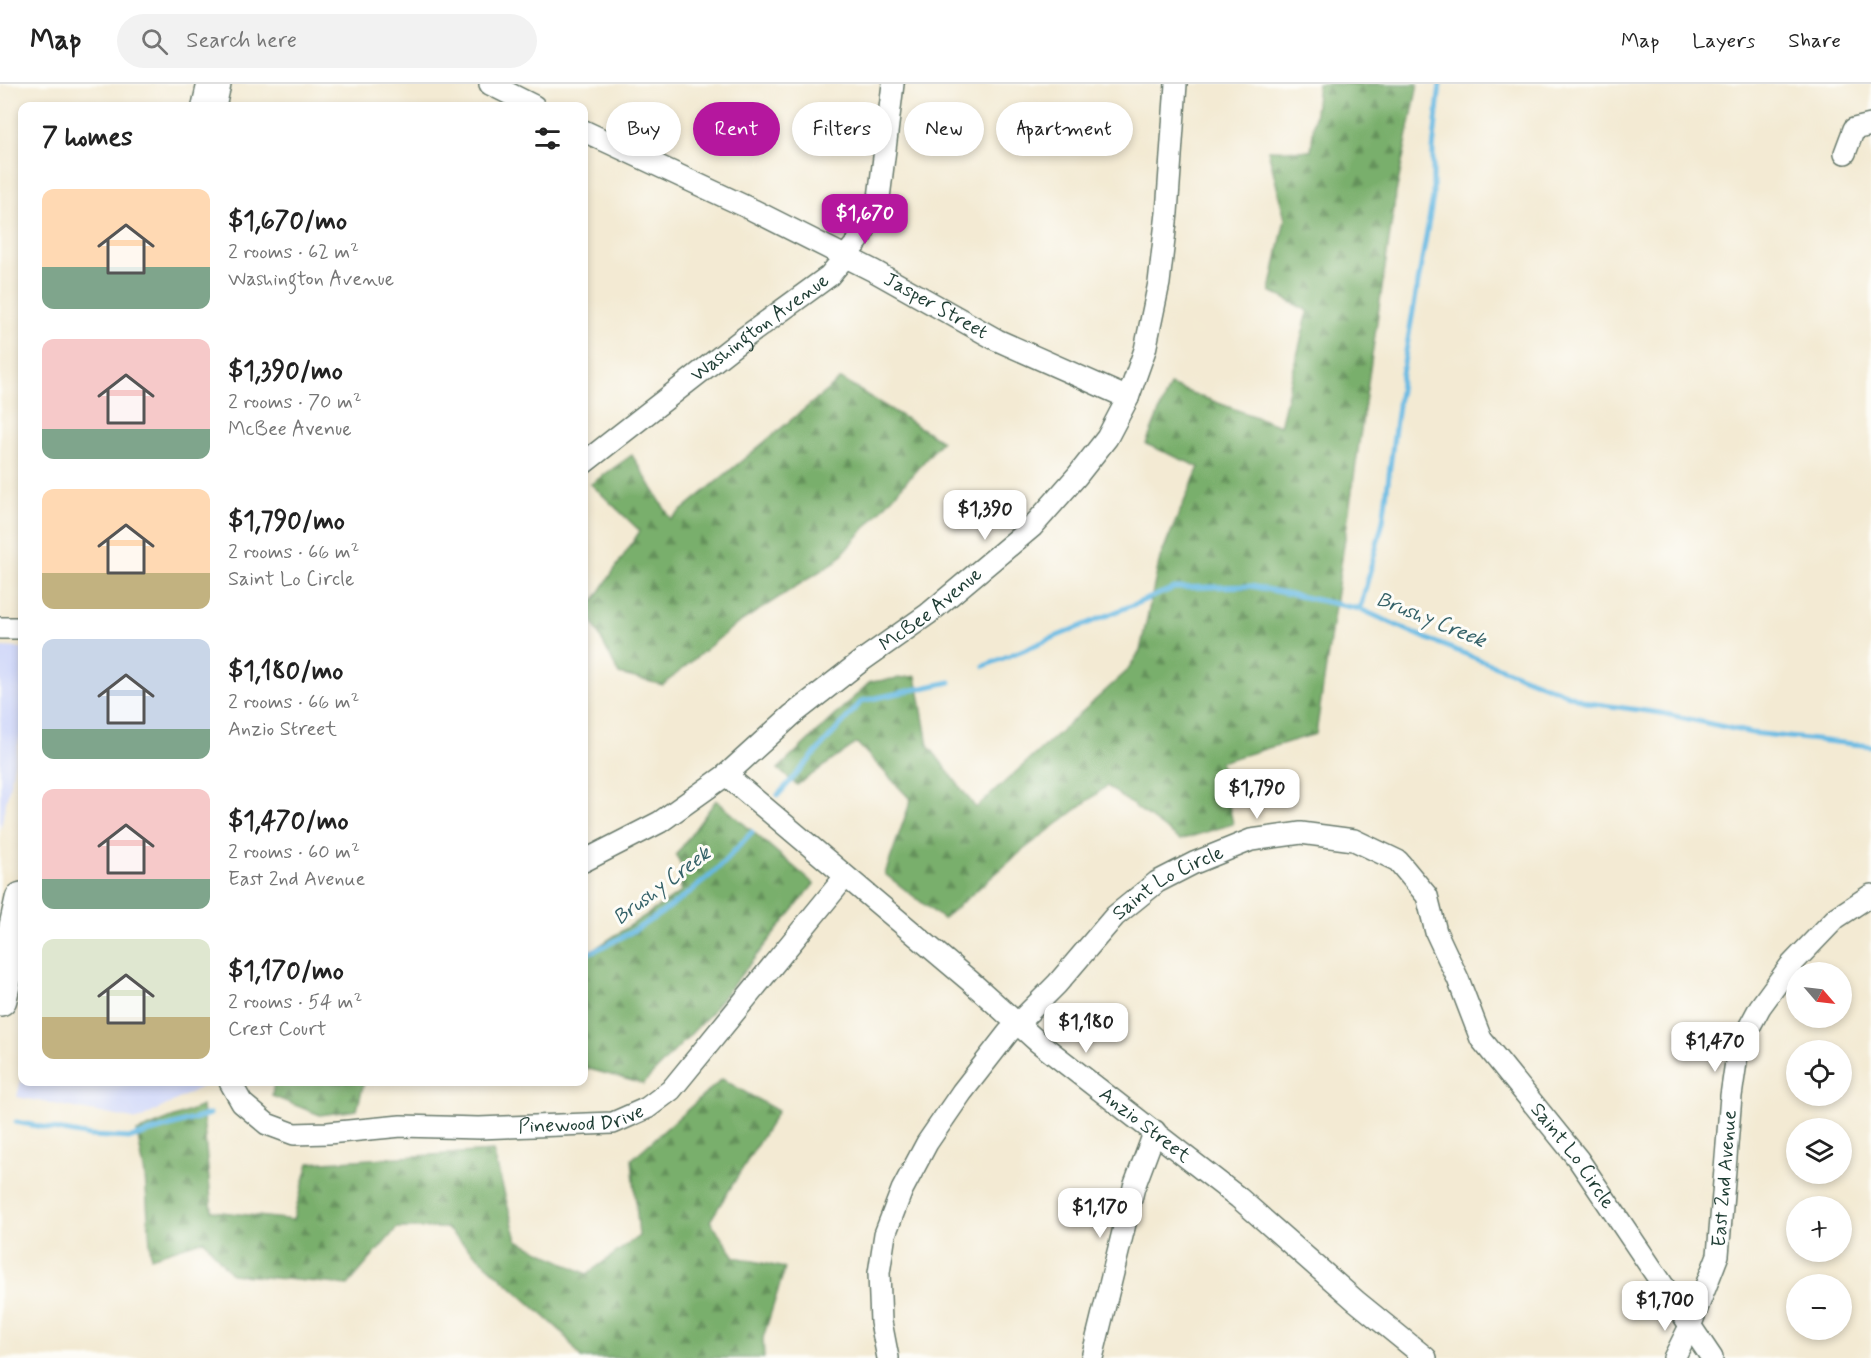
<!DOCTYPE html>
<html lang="en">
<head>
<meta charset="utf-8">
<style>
	:root { --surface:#fff; --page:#f2f2f2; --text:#222; --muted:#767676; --line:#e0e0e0; --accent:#b5179e }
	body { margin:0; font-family:Mynerve,sans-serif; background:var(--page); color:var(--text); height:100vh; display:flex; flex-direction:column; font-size:22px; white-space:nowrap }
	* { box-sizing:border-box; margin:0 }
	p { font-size:20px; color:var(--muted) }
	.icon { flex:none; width:33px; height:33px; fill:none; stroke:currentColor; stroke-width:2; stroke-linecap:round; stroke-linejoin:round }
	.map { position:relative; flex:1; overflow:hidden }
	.panel { position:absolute; left:18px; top:18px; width:570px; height:984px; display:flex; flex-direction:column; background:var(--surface); border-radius:12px; box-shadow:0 3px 9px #0003 }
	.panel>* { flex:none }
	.guide { position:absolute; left:606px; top:18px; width:570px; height:54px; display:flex; gap:12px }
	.needle { width:39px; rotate:118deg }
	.buttons { position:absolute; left:1786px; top:878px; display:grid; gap:12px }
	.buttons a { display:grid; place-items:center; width:66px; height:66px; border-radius:50%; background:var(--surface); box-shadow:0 3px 9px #0003; font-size:30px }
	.price { position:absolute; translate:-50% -51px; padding:0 14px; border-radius:12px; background:#fff; color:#222; font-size:20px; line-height:39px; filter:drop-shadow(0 2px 3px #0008) }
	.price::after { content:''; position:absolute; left:50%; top:36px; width:18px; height:14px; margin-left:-9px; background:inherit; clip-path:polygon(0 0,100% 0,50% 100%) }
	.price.on { background:var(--accent); color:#fff }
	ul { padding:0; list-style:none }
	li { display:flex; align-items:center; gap:18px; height:150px; padding:0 24px }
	li span { display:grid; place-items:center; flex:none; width:168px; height:120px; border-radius:12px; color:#555 }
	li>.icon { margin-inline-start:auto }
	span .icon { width:72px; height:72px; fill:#fffc; stroke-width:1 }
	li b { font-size:26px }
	h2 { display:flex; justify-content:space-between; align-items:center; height:72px; padding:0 24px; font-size:26px }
	.pill { padding:0 21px; border-radius:27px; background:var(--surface); box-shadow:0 3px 9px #0003; font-size:21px; line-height:54px }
	.pill.on { background:var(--accent); color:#fff }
	header { display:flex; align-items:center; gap:36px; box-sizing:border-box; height:84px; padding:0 30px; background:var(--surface); border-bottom:2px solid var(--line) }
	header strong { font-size:28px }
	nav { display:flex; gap:33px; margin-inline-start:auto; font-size:21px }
	.search { width:420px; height:54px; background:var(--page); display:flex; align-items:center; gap:15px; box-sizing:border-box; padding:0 21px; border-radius:33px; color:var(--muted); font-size:22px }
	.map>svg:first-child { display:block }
	.built { fill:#d2d9f9 }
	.forest { fill:url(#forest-firs); stroke:#4c7650; stroke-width:1.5 }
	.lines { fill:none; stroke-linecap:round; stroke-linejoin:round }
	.stream { stroke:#67bae3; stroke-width:5 }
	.minor-casing { stroke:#697a6c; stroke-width:24 }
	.trunk-casing { stroke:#697a6c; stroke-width:36 }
	.minor { stroke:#fff; stroke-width:21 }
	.trunk { stroke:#fff; stroke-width:33 }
	.labels { text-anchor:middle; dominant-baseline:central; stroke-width:6; stroke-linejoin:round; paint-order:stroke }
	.street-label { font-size:20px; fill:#1f3d34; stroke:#fdfcf7 }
	.water-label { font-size:21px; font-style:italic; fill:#356269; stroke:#fdfcf7 }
</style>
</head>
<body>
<header>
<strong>Map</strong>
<div class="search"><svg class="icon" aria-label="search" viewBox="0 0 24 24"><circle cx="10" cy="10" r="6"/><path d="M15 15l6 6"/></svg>Search here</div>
<nav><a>Map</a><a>Layers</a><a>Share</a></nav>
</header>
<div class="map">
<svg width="1871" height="1274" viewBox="0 0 1871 1274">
	<defs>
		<pattern id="forest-firs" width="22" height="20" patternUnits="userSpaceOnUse" patternTransform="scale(1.5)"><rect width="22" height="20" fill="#79af6c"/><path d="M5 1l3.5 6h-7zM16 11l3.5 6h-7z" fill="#63905a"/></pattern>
	</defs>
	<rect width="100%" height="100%" fill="#fdfcf7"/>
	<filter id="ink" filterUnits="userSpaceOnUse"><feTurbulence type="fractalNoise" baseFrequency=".0167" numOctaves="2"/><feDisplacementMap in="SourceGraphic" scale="12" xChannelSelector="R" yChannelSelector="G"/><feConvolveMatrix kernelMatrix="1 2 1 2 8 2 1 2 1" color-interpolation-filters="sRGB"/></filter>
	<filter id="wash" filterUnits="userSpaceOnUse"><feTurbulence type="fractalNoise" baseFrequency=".008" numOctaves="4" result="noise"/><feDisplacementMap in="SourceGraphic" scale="24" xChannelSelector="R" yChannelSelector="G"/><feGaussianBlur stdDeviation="1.35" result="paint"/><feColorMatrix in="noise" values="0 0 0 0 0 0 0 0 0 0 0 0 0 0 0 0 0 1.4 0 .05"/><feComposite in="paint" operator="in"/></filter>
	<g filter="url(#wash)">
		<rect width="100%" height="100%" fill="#f3ead3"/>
		<!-- built -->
		<path class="built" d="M0,563l22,1v80l-22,103z
			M22,991v7h189l-73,38 -121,-23z"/>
		<!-- forest -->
		<path class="forest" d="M1318,0h100l-22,109 -80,541 -96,28 13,62 -53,16 -73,-54 -84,64 -80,69 -58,-45 26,-74 -54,-57 -60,42 -19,-16 92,-87 46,-6 12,69 48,63 150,-136 14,-21 20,-93 39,-91 -53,-23 24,-59 110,41 28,-115 -38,-20 15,-72 -17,-69 43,1z
			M841,295l101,62 -106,120 -102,65 -71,59 -44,-11 -32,-63 53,-80 -49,-47 41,-29 39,64z
			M716,716l98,84 -106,132 -65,68 -54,-15 -5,-2v-111l97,-64v-28l-5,-9z
			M722,995l56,32 -68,110 25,36 50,11 -22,70 1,20h-183l-18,-25 -117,-105h-49l-49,57 -117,-11 -27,-34 -53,17 -6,-82 -8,-43 65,-26 10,105 81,9 16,-57 184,-12 24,89 70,34 52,-38 -7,-77z
			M274,998h90l-7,28 -37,5 -48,-19z"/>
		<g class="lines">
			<!-- stream -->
			<path class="stream" d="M1360,525l23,-88 19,-147 31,-177v-47l7,-66
				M984,582l190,-78 77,-2 109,23 65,29 164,65 72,10 91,20 119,13
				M778,711l84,-94 88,-19
				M584,871c45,-18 85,-45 122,-76 17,-14 31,-32 46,-47
				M16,1038l74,14 41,2 79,-24"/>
		</g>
	</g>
	<g filter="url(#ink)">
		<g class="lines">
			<defs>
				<g id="minor">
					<path d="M490,0l44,22"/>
					<path id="s1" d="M584,47l169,79 121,61 123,69 131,58"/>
					<path d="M1845,69l9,-24 17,-4"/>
					<path id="s2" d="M584,379l160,-125 85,-62 16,-19 13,-16 20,-35 15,-122"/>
					<path d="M0,544h22"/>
					<path id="s3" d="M726,691l244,206 68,61 201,156 117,103 70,57"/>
					<path id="s4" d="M584,777l76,-39 66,-47 66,-60 68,-53 68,-48 104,-87 45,-51 30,-38 21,-40 17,-48 14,-67 8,-70 9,-129"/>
					<path id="s5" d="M230,998l12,21 25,21 27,10 34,-1 73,-7 78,2 134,-5 34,-15 24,-18 174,-213"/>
					<path id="s6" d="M888,1274l-7,-36 -2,-49 6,-39 17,-44 25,-47 35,-51 46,-59 49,-49 58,-68 42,-34 37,-19 57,-23 50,-7 53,7 44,21 29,35 9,36 22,47 23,60 97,120 134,199"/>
					<path d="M1092,1274l42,-171 21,-56"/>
					<path id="s7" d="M1674,1274l17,-34 27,-69 13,-159 6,-41 8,-20 15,-28 30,-41 46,-48 35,-23"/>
				</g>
				<path id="trunk" d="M209,22l5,-22
					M0,915l22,-100"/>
			</defs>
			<!-- minor casing -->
			<use href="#minor" class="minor-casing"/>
			<!-- trunk casing -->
			<use href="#trunk" class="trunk-casing"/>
			<!-- minor -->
			<use href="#minor" class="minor"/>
			<!-- trunk -->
			<use href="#trunk" class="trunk"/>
		</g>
	</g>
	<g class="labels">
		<!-- street labels -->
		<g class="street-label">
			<text stroke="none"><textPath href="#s1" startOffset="393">Jasper Street</textPath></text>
			<text stroke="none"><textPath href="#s2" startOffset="222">Washington Avenue</textPath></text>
			<text stroke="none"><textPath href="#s4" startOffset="430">McBee Avenue</textPath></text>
			<text stroke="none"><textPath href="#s6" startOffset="584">Saint Lo Circle</textPath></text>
			<text stroke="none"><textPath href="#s5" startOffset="374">Pinewood Drive</textPath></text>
			<text stroke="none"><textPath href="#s3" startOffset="546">Anzio Street</textPath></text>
			<text stroke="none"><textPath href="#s6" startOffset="1178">Saint Lo Circle</textPath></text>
			<text stroke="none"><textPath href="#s7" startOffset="189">East 2nd Avenue</textPath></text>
		</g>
		<!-- water labels -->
		<g class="water-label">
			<text transform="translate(1431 536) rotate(22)">Brushy Creek</text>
			<text transform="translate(662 802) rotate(-37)">Brushy Creek</text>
		</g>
	</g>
</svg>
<div class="buttons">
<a><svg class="needle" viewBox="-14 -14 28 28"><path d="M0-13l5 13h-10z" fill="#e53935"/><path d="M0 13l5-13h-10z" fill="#767676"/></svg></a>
<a><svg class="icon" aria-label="locate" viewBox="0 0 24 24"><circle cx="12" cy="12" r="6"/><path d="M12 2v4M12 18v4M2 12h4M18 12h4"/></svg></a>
<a><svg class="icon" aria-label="layers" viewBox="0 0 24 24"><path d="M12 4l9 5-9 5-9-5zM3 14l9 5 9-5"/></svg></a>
<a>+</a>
<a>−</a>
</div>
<b class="price on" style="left:865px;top:161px">$1,670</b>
<b class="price" style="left:985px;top:457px">$1,390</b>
<b class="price" style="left:1257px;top:736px">$1,790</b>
<b class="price" style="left:1086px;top:970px">$1,180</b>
<b class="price" style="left:1715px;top:989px">$1,470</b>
<b class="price" style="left:1100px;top:1155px">$1,170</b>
<b class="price" style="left:1665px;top:1248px">$1,700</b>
<div class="guide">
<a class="pill">Buy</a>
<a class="pill on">Rent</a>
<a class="pill">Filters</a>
<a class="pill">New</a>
<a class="pill">Apartment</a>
</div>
<section class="panel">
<h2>7 homes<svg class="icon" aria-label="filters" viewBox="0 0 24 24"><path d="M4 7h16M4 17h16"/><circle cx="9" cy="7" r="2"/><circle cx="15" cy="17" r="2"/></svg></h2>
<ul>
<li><span style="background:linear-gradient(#ffd9b3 65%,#7fa58c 0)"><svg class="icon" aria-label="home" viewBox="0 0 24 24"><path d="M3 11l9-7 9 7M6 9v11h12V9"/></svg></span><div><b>$1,670/mo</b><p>2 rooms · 62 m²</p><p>Washington Avenue</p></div></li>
<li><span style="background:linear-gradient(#f6c9c9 75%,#7fa58c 0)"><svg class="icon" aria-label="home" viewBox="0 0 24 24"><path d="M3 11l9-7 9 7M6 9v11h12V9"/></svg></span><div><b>$1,390/mo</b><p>2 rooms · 70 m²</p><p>McBee Avenue</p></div></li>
<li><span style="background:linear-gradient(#ffd9b3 70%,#c2b280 0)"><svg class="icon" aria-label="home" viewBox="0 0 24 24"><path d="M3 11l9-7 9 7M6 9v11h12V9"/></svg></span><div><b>$1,790/mo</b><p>2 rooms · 66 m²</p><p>Saint Lo Circle</p></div></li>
<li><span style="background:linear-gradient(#c9d6e8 75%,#7fa58c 0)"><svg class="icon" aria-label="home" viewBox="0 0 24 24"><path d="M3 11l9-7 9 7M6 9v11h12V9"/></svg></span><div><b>$1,180/mo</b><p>2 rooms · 66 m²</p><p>Anzio Street</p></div></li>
<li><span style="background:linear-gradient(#f6c9c9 75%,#7fa58c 0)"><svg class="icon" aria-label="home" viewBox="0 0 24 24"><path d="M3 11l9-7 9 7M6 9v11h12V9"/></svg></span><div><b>$1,470/mo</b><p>2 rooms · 60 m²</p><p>East 2nd Avenue</p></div></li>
<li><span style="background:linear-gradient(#dfe7d0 65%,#c2b280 0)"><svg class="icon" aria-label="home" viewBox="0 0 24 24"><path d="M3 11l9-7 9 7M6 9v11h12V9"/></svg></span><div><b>$1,170/mo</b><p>2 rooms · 54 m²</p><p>Crest Court</p></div></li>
</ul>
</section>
</div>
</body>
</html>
